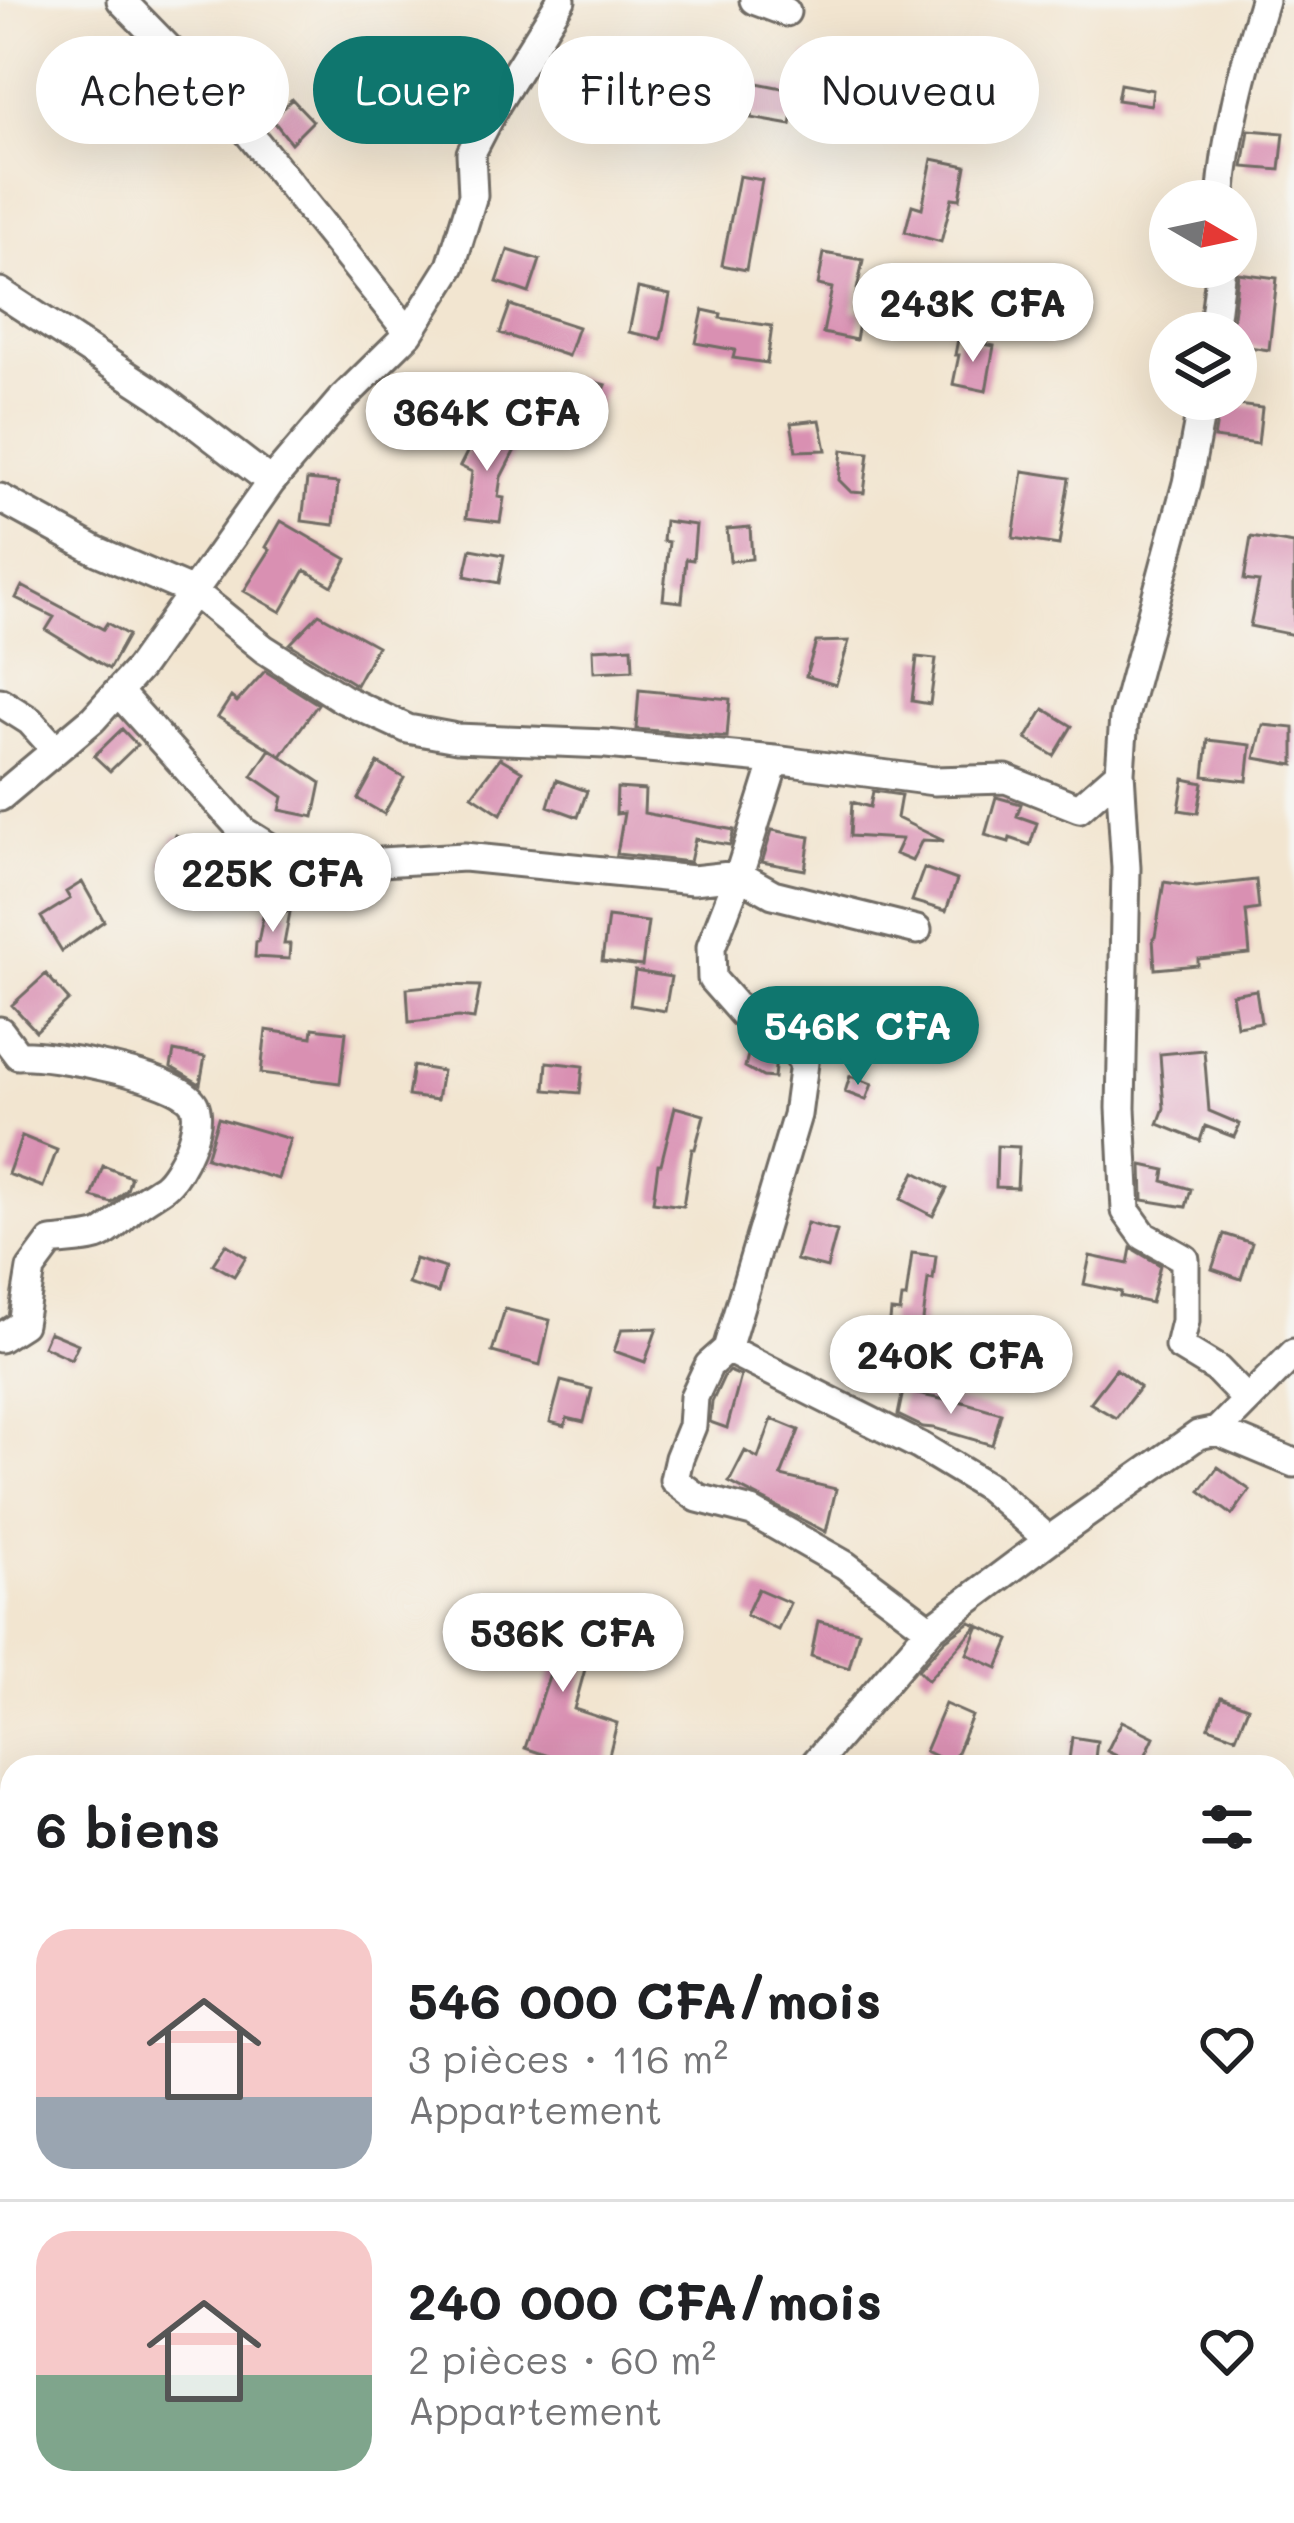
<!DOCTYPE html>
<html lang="fr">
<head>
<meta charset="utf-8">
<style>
	:root { --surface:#fff; --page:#f2f2f2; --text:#202124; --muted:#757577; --line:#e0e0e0; --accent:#0f766e }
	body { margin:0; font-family:Mali,sans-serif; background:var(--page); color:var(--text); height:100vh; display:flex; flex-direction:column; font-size:45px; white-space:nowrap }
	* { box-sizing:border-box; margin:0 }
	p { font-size:39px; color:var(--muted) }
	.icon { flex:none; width:66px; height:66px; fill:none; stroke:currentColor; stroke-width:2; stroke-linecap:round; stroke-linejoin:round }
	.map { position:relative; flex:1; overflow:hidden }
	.sheet { position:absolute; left:0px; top:1755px; width:1296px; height:768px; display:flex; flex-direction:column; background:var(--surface); border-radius:36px 36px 0 0; box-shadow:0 12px 48px #0002 }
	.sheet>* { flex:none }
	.guide { position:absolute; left:36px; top:36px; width:1224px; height:108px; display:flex; gap:24px }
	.needle { width:78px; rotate:99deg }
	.tools { position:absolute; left:1149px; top:180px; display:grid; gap:24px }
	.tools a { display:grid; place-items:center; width:108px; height:108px; border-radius:50%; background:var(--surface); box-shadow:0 12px 48px #0002; font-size:60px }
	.price { position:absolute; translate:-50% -102px; padding:0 27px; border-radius:42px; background:#fff; color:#222; font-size:39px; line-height:78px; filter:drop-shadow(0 3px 6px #0008) }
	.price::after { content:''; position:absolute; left:50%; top:72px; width:36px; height:27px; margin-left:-18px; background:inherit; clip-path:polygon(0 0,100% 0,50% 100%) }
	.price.active { background:var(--accent); color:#fff }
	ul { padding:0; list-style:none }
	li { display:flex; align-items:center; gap:36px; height:300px; padding:0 36px }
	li+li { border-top:3px solid var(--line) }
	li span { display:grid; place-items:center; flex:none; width:336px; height:240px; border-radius:36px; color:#555 }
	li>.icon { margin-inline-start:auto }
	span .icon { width:144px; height:144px; fill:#fffc; stroke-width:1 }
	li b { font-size:51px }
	h2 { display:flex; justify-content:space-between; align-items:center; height:144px; padding:0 36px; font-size:51px }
	.pill { padding:0 42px; border-radius:54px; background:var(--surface); box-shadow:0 12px 48px #0002; font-size:42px; line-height:108px }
	.pill.active { background:var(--accent); color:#fff }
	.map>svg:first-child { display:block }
	.building { fill:#d990b2 }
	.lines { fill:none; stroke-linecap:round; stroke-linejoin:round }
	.minor-casing { stroke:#716c65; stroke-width:33 }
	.minor { stroke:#fff; stroke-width:27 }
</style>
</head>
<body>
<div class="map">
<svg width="1294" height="2523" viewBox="0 0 1294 2523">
	<rect width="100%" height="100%" fill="#f6f6f2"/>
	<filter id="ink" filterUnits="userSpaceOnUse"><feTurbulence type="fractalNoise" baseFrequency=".00833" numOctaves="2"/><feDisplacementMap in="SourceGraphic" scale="24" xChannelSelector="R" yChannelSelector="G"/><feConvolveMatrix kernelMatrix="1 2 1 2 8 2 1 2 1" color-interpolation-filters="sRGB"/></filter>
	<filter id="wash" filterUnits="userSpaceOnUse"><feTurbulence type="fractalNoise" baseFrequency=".004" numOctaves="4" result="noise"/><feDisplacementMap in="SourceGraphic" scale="48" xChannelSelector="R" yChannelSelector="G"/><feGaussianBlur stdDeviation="2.7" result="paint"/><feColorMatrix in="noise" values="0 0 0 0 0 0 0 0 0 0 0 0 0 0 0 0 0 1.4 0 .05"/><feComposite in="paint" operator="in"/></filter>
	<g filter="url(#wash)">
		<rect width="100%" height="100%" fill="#f2e5d0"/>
		<g id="blocks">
			<!-- building -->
			<path class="building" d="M806,55l18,4 -8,36 -19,-4z
				M924,57l38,12 -15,46 -38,-13z
				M757,83l40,8 -6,34 -40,-7z
				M1120,84l33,6 -2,15 -34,-5z
				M671,85l28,4 -10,40 -31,-8z
				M292,99l21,22 -22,22 -19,-24z
				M1249,130l35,3 -4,37 -37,-3z
				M932,159l34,7 -6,33 -8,-1 -11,44 -36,-10 7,-27 10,3z
				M739,176l23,4 -16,90 -24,-5z
				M508,250l32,10 -11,33 -32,-11z
				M824,253l39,7 -10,50 8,2 -5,28 -33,-7 9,-45 -14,-3z
				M1238,273l39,5 -8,72 -33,-5v-12h-5z
				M638,288l32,7 -9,44 -32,-7z
				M510,305l68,22 -10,29 -68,-23z
				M703,310l18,4 -1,4 52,8 -5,37 -34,-5 2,-8 -39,-7z
				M958,339l36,7 -8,45 -33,-7 6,-29h-4z
				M576,377l30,8 -19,47 -29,-10z
				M443,378l25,8 -7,24 -25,-7z
				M1220,403l42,5 -4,36 -44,-6z
				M820,420l6,30 -30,1 -5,-28z
				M481,425l37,19 -17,33 -3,20 6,1 -4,24 -34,-4 6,-46 -12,-6z
				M842,450l27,3 -5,40 -13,-1 -12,-12z
				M1023,471l46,7 -10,67 -46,-7z
				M307,480l31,3 -4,42 -32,-4z
				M281,521l66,38 -15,27 -27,-16 -24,42 -37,-21 26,-41 -4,-3z
				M665,521l31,4 -3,35 -7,-1 -4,43 -19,-2 6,-58 -6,-1z
				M750,527l2,32 -22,2 -3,-32z
				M1251,537l43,7v91l-44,-9 9,-44 -15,-2z
				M471,549l33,6 -5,28 -34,-7z
				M22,586l81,43 4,-6 21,12 -19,34 -63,-39 8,-13 -38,-19z
				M319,614l58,32 -21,39 -66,-41z
				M849,641l-13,44 -30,-9 10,-34z
				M632,647l1,23 -39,2 -1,-23z
				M917,657l19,2 -6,45 -18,-3z
				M265,671l53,33 -37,52 -63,-39 13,-20 6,5z
				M639,690l91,9 -3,38 -91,-8z
				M1044,709l28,17 -18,30 -28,-17z
				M1263,725l31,3v37l-39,-7z
				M122,729l15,16 -27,26 -16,-15z
				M1208,740l43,5 -4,36 -43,-5z
				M270,749l51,34 -7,34 -34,-7 3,-13 -31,-21z
				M500,758l22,13 -21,43 -29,-19z
				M378,763l26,15 -20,36 -26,-15z
				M1184,779l19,4 -5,30 -19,-3z
				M556,780l31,11 -9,26 -30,-11z
				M617,788l28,2 -1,23 90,17 -4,15 -35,-6 -5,23 -73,-8 7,-41 -8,1z
				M873,791l28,4 -4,23 47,23 -22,-1 -10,21 -17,-7 7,-15 -52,-3 2,-34 18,5z
				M996,797l25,7 -4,12 20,7 -7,22 -20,-7 -1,4 -24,-7z
				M772,830l38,7 -5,33 -43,-8z
				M176,835l24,14 -17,31 -22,-17z
				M924,868l33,12 -11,31 -34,-10z
				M1256,880l3,29 -13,2 4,43 -52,5v6l-43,4 -2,-31 2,-1 9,-55 32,5z
				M82,882l22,39 -42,30 -21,-34 29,-18 -4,-7z
				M265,907l25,5 -6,32h6l-1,15 -34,-2 1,-15h2z
				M608,917l40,5 -6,44 -40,-5z
				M635,971l36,6 -6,34 -35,-6z
				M46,974l23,26 -33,31 -24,-26z
				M438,985l42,1 -6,33 -15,-2 -50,5 -2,-34z
				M1256,990l5,32 -24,4 -5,-32z
				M313,1028l33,4 -6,51 -79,-10 5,-43 46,7z
				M1204,1050l5,61 31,13 -6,13 -29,-11 -5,15 -42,-17 6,-16 -4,-54z
				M174,1051l31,6 -5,27 -29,-17z
				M749,1051l24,3 3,3 -2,21 -11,-1 -18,-10z
				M547,1062l36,4 -3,27 -35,-3z
				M413,1066l29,5 -5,29 -29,-4z
				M850,1076l22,8 -6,16 -21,-8z
				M675,1107l29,8 -9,34h-3l-9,57 -30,-4 5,-38h3z
				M218,1118l72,21 -12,40 -72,-21z
				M22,1136l35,14 -14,37 -35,-13z
				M997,1146l22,1 -2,41 -21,-1z
				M1142,1165l23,5 -2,11 28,8 -5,18 -43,-7z
				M103,1166l28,11 -4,13 -15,13 -20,-6z
				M915,1172l32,17 -14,27 -32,-17z
				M807,1223l30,8 -10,37 -31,-8z
				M1224,1234l28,9 -11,36 -29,-10z
				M226,1244l20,13 -12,19 -21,-12z
				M1131,1248l29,17 -9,38 -31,-7 1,-4 -37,-8 6,-28 38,8z
				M912,1253l24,3 -3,24 -5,-1 -8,66 -32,-4 3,-30 9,1 2,-14h4z
				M415,1259l30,9 -7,25 -30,-9z
				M505,1309l45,11 -10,45 -48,-13z
				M657,1328l-12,34 -31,-11 8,-22z
				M49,1332l29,12 -7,15 -28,-13z
				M1116,1369l24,18 -24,31 -26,-15z
				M729,1371l12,5 -14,52 -17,-6 2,-20 12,-26z
				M561,1381l31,8 -8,33 -17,-4 -2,8 -15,-4z
				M903,1391l52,11 1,-2 45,13 -9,32 -58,-17 -11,-1 -25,-12z
				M772,1419l27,11 -18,46 55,13 -10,43 -97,-50 16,-31 13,7z
				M1218,1467l32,23 -18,25 -32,-24z
				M758,1589l32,14 -12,27 -32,-15z
				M532,1605l30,9 -6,16 37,10 -19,69 43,14 -11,44h-25l-56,-19 27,-81 -37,-12z
				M818,1621l41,10 -10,37 -38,-12z
				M970,1622l8,3 -50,55 -10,-10 27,-30z
				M979,1626l31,14 -12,28 -31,-14z
				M1221,1697l27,10 -12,30 -27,-10z
				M945,1704l27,12 -20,48 -27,-13z
				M1122,1721l32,16 -14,30 -33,-16z
				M1072,1737l25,4 -3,26h-26z"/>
		</g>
	</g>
	<g filter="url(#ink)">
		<use href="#blocks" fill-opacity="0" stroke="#716c65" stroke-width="3"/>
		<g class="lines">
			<defs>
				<path id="minor" d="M121,0l118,121 170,212
					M754,0l32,12
					M1221,201c5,-69 23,-135 43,-201
					M0,292l159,104 112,86
					M1213,333l8,-66
					M1203,399l-16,84 -63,234 -4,55 6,96 -5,240 5,103 18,25 41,23v62l-6,25 38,23 30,31
					M0,498l97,53 98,42 69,56 79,50 65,30 49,9 149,6 169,16 159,21 72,-2 73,29 41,-36
					M118,692l125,139 39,24 49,10 133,-8 229,23 46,-5 34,19 144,36
					M0,702l30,19 26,29
					M775,760l-36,115 -28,72 1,32 30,34 43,27 19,23 -7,52 -70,234 -18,16 -15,32 -2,29 -13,32 -5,22 24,18 54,14 93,53 85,64
					M0,797l93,-78 46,-51 132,-186 70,-82 68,-67 42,-67 22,-71 -2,-42 26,-50 64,-103
					M0,1031l18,24c31,-2 162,21 176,49 10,19 -13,70 -30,83 -10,7 -21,13 -31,21 -10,9 -23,24 -36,28 -15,4 -32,4 -46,6l-20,27 -9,55 -22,14
					M727,1349l193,97 68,41 61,53
					M1217,1431l77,32
					M812,1767l118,-138 119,-89 149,-105 19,-4 77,-78
					M0,2161l12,11
					M1284,2253l10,10
					M0,2454l12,-23
					M1284,2493l10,-24
					M640,2511l24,12
					M1058,2511l23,12
					M203,2523l6,-12
					M416,2523l5,-12
					M1272,2523l5,-12"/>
			</defs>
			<!-- minor casing -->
			<use href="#minor" class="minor-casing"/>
			<!-- minor -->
			<use href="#minor" class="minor"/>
		</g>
	</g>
</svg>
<div class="tools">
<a><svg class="needle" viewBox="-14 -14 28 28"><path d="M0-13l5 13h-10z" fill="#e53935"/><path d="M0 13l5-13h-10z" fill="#757577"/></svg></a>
<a><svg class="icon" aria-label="layers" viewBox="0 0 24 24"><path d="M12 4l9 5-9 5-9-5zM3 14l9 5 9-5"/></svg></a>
</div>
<b class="price" style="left:973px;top:365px">243K CFA</b>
<b class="price" style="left:487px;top:474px">364K CFA</b>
<b class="price" style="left:273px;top:935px">225K CFA</b>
<b class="price active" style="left:858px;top:1088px">546K CFA</b>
<b class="price" style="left:951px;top:1417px">240K CFA</b>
<b class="price" style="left:563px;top:1695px">536K CFA</b>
<div class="guide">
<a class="pill">Acheter</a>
<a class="pill active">Louer</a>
<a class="pill">Filtres</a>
<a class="pill">Nouveau</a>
</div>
<section class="sheet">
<h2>6 biens<svg class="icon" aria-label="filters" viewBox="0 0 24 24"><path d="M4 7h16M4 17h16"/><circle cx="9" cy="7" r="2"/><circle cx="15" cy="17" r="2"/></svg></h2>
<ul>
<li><span style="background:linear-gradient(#f6c9c9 70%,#9aa5b1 0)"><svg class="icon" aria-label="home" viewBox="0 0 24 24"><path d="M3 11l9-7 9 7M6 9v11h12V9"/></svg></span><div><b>546 000 CFA/mois</b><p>3 pièces · 116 m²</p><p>Appartement</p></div><svg class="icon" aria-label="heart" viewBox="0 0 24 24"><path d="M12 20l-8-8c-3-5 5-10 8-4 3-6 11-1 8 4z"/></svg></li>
<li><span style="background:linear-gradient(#f6c9c9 60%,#7fa58c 0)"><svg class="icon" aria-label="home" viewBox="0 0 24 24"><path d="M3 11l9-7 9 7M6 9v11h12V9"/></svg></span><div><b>240 000 CFA/mois</b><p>2 pièces · 60 m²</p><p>Appartement</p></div><svg class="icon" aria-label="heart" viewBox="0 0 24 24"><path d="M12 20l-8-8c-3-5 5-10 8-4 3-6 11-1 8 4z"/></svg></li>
</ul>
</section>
</div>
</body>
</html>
